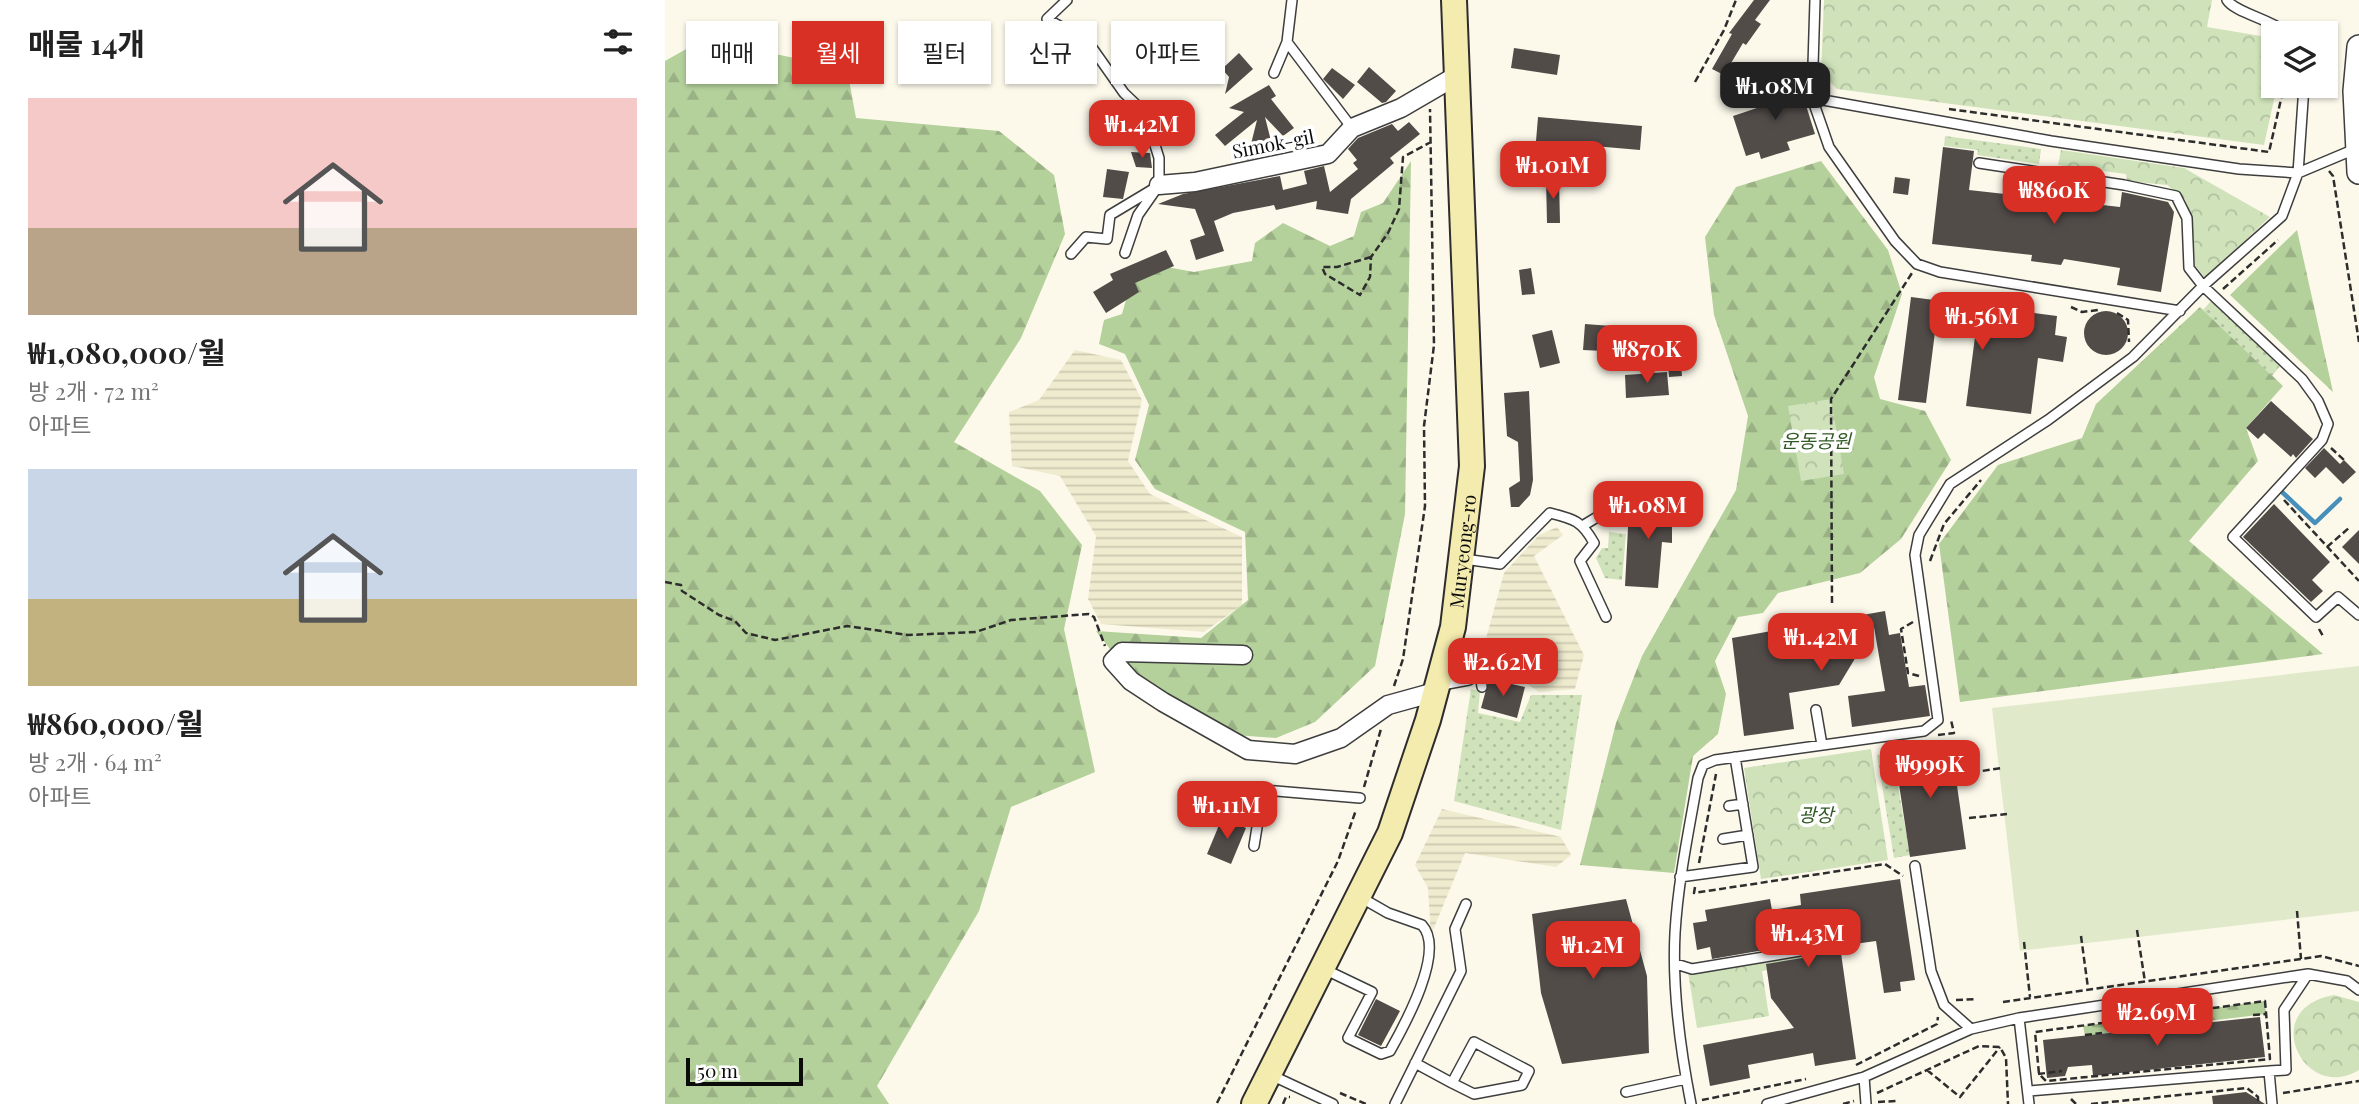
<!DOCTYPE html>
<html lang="ko">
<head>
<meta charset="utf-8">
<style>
	:root { --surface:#fff; --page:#f6f6f6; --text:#222; --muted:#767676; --accent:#d93025 }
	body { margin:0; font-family:"Playfair Display","Noto Sans KR",serif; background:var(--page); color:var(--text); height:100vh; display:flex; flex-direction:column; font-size:26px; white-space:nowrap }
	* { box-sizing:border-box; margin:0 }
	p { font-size:23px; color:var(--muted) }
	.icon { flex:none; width:38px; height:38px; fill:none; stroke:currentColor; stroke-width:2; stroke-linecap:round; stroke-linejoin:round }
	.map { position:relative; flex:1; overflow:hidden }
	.side { display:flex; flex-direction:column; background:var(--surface); width:665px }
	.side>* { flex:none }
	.banner { position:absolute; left:21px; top:21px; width:665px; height:63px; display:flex; gap:14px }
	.controls { position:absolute; left:1596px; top:21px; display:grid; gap:14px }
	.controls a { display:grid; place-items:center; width:77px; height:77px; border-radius:0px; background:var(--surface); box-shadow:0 2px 5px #0004; font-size:35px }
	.scale { position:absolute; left:21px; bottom:18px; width:117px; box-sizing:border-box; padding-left:7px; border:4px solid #0b0b0b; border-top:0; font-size:19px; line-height:24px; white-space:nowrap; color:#0b0b0b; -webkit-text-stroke:5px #fff; paint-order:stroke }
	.price { position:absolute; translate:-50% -60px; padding:0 16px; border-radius:14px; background:var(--accent); color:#fff; font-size:23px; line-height:46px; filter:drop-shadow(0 2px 4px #0008) }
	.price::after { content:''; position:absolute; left:50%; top:42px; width:21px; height:16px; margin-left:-10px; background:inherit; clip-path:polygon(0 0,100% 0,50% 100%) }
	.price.active { background:#222; color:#fff }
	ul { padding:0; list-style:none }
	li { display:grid; align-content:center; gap:14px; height:371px; padding:0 28px }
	li span { display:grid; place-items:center; height:217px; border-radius:0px; color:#555 }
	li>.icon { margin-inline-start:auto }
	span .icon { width:126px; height:126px; fill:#fffc; stroke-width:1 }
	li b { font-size:30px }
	h2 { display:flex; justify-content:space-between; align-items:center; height:84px; padding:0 28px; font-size:30px }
	.pill { padding:0 24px; border-radius:0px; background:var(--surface); box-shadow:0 2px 5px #0004; font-size:24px; line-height:63px }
	.pill.active { background:var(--accent); color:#fff }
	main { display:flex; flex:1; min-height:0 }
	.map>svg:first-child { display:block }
	.farmland { fill:url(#farmland-rules) }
	.forest { fill:url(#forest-firs) }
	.park { fill:url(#park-crowns) }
	.garden { fill:url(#garden-dots) }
	.pitch { fill:#e0eaca }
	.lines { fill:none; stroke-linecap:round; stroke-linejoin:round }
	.stream { stroke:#478fbb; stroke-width:4.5 }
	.building { fill:#524c49 }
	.service-casing { stroke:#3e3e3e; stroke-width:12 }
	.minor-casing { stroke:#3e3e3e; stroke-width:21 }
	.tertiary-casing { stroke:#3e3e3e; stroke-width:26 }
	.secondary-casing { stroke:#2d2d2d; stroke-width:28 }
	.path { stroke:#2d2d2d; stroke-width:2.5; stroke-dasharray:7 3.5; stroke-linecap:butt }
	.service { stroke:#fff; stroke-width:9 }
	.minor { stroke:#fff; stroke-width:18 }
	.tertiary { stroke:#fff; stroke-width:23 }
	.secondary { stroke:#f4ebae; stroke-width:24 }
	.labels { text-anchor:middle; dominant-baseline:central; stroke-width:7; stroke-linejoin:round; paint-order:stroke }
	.street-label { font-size:19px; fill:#0b0b0b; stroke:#fff }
	.park-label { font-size:19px; font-style:italic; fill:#305924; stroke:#fff }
</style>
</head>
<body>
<main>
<section class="side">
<h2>매물 14개<svg class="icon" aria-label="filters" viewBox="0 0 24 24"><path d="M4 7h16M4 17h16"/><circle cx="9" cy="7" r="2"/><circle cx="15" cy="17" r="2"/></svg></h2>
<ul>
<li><span style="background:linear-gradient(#f6c9c9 60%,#b9a48a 0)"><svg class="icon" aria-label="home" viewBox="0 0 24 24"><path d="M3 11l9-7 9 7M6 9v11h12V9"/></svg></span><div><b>₩1,080,000/월</b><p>방 2개 · 72 m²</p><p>아파트</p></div></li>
<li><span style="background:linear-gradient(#c9d6e8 60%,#c2b280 0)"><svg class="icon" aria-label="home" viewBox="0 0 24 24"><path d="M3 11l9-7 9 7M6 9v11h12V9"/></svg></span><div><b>₩860,000/월</b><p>방 2개 · 64 m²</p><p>아파트</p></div></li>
</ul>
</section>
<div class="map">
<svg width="1694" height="1104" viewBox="0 0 1694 1104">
	<defs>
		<pattern id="farmland-rules" width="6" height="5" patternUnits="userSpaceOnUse" patternTransform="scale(1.75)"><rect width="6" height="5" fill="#efebcf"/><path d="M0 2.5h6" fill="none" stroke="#ccc8b0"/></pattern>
		<pattern id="forest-firs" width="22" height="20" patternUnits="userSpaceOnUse" patternTransform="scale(1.75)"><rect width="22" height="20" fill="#b4d09b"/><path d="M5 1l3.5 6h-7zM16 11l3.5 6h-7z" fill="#99b184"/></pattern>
		<pattern id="park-crowns" width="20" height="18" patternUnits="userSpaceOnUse" patternTransform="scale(1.75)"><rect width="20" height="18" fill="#cfe2ba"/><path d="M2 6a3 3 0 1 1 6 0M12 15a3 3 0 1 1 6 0" fill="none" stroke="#b0c19f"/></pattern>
		<pattern id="garden-dots" width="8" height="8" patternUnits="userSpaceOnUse" patternTransform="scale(1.75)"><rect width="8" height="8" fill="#cfe2ba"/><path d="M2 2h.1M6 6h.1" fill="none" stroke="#b0c19f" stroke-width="1.8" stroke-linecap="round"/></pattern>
	</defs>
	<rect width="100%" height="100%" fill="#fcf9eb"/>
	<!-- farmland -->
	<path class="farmland" d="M410,350l46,10 21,40 -14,61 22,33 92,43v68l-38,27 -103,-8 -13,-25 8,-63 -36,-60 -48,-10 -3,-54 30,-12z
		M892,527l6,8 -29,21 50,99 -9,34 -36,3 -57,-39 22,-80 35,-38z
		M777,809l119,28 10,18 -15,12 -91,-14 -34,82 -3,-47 -13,-23z"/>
	<!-- forest -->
	<path class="forest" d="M39,39l143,30 9,49 143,13 55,44 11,59 -44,104 -67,104 86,49 42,54 -18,84 31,143 -84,35 -32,104 -102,175 12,18h-224v-1043z
		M746,161l-6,353 -30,152 -60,56 -39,16 -41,-3 -104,-59 -35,-45 105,7 47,-38 -3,-68 -90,-43 -20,-29 14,-55 -24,-51 -26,-10 5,-24 18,-6 10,-35 35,-12 27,5 58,-11 3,-18 28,-20 47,23 24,-10 7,-24 22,-9z
		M1156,161l67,89 14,44 -28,83 6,22 45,12 26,49 -50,79 -41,34 -82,20 -15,20 -25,4 -23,44 11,33 -8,40 -25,22 -19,117 -94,-8 36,-142 26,-67 94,-166 12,-74 -34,-101 -9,-78 31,-50z
		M1632,230l36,162 -103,-97z
		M1535,307l83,79 -37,42 12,33 -69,80 134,113 -363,48 -21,-158 59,-79 84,-27 14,-34z
		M1600,1001l1,13 -181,22 -2,-10z"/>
	<!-- park -->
	<path class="park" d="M1159,0h388l-5,27 60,10 6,10v39h4l-13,59 -427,-56 -16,-16z
		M1396,150l123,18 86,49 -65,61 -10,-13 -3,-46 -7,-20 -18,-14 -40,-4 -1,-7 -68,-9z
		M1166,399l13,75 -43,7 -13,-75z
		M1206,749l17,111 -127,19 -17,-111z
		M1139,952l1,12 -43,7 7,45 -72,12 -9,-56z
		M1669,995l25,7v68c-55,34 -102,-62 -25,-75z"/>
	<!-- garden -->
	<path class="garden" d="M1280,136l96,13 -2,15 -62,-9 1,-5 -34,-4z
		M1546,301l69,65 -8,10 -69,-66z
		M944,532l17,2 -4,46 -17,-2 -9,-20 6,-10h6z
		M806,689l9,2 -2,22 42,9 11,-27h51l-21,135 -107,-29z
		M1227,752l18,103 -16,3 -17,-103z"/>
	<!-- pitch -->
	<path class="pitch" d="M1694,666v245l-339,40 -28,-243z"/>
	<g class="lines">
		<!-- stream -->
		<path class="stream" d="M1616,491l34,32 25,-24"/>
	</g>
	<!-- building -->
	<path class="building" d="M1089,0h16l-15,20 6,4 -15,21 -3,-2 -19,32 -12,-6 20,-35 -3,-1z
		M849,48l46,7 -3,20 -46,-7z
		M574,53l14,16 -28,25 4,-17 -7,-8z
		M704,67l27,24 -10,11 -4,1 -25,-21z
		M667,68l23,17 -12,14 -20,-20z
		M1133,80l17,54 -28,8 3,8 -29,9 -2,-7 -13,4 -13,-40 36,-12 -4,-14z
		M604,85l7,11 -5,3 23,29 -11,8 -18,-19 7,28 -17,13 -8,2 10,-40 -32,26 -10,-11 29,-23 -15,-4z
		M873,117l104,9 -2,24 -104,-9z
		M744,122l11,12 -30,24 4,5 -43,36 -3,15 -32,-5 1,-8 -41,9 -2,-5 -41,8 -19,8 10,30 -28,9 -6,-20 15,-5 -10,-26 -37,-5 25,-10 97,-18 3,14 24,-6 -3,-13 20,-5 6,26 28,-23 -5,-6 4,-3 -9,-11 10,-11 34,-14 6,7z
		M1278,147l31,4 -5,39 151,17 2,-15 46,10 6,10 -13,80 -44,-7 3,-17 -56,-9 -3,6 -30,-4 1,-6 -100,-11z
		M466,152l19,1 2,15 -16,-1z
		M442,169l22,3 -6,27 -20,-2z
		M1230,177l15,2 -2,16 -15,-2z
		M881,178h13l1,45h-13z
		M501,250l8,16 -39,17 4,9 -33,21 -13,-21 20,-12 -3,-6z
		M866,268l4,26 -13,1 -3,-25z
		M1246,297l146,19 -2,19 12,2 -4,25 -25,-4 -7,56 -65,-8 9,-69 -40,-5 -9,71 -28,-3z
		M1419 333a22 22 0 1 1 44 0a22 22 0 1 1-44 0Z
		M920,324l27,2v3l59,-4 1,13h7l3,38 -13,1 -2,-29 -38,3v-8l-25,-1v9l-21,-1z
		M887,330l8,33 -20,5 -8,-33z
		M1002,372l2,23 -43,3 -1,-23z
		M864,391l4,89 -3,15 -11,12h-8l-2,-19 11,-7 -2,-39 -11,-6 -3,-43z
		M1606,401l42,38 -17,19 -3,-4 -2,3 -27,-24 -6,6 -12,-11z
		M1659,448l16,16 4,-4 12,12 -13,12 -17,-17 -11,11 -10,-10z
		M984,494l23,2v47l-10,-1 -4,46 -33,-2 4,-78 19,1z
		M1609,504l56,58 -18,18 11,11 -12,11 -68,-65z
		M1694,530v34l-17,-17z
		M1220,611l4,24 11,-2 9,54 16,-2 5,31 -78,11 -4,-31 37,-5 -11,-64 -35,58 -50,8 5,36 -50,7 -12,-98z
		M824,679l36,8 -8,31 -36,-10z
		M1286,743l15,106 -56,8 -16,-106z
		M557,818l24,10 -15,36 -24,-10z
		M1235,879l15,101 -15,2 1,9 -17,2 -8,-52 -36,5 16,113 -41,7 -2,-13 -65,12 2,13 -40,8 -7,-41 91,-17 -23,-30 -5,-34 36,-6 5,-7 -8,-7 -87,15 -2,-12 -13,3 -4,-27 14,-2 -2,-11 65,-11 2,11 29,-5 -1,-11z
		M961,899l21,77 2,77 -87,11 -21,-71 -9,-79z
		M711,999l24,12 -19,35 -23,-11z
		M1595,1017l5,40 -172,19 -1,-11 -24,2 -3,9 -18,2 -4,-38z
		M1581,1092l19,12h-52l-1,-8z"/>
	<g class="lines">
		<defs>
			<path id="service" d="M402,0l-20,19 41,23 36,51 21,20 14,45v27l-21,30 -13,38
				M1150,0l-3,98 17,49 66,94 22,23 23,8 240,39
				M1562,0c7,12 45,20 60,33
				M622,42l5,-42
				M609,73l13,-31 65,86
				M1147,98l239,43 188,28 59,4 57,-24
				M1314,163l145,22 52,11 11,22 2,50 14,18 99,93 16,22 10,23 -6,16 -89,97 83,80 22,-20 21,18
				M406,254l15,-17 21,2 3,-24 45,-27
				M919,525l43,-26
				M799,559l36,5 50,-51c24,6 32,8 44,30l-14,18 26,56
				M777,685l27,-5 11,-7 2,14
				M1151,710l6,35
				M575,788l120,10
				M1064,806l14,-2
				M1058,839l25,-4
				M589,846l9,-56
				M1250,866l16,105 13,34 27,24
				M1015,877l73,-10 -18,-110
				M1011,964l16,5 108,-18
				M659,969l48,23 -24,46 33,16 9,-3c14,-25 56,-100 32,-126l-34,-12 -28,-16
				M1354,1018l10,86
				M809,1042l55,29 -7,14 -48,9 -22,-11z
				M750,1063l37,20
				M606,1075l62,29
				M1199,1077l2,27
				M1364,1091l240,-20
				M961,1092l60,-13
				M730,1104l66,-133 -6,-42 11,-25
				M1026,1104c-11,-56 -19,-114 -16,-171 3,-52 14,-103 23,-155l5,-13 12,-5 209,-29 14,-11 -23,-165 4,-20 31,-51 98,-64 85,-63 70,-71 79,-70 16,-43 6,-87
				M1102,1104l97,-27 107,-48 48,-11 289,-44 39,7 12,9
				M1607,1104l-3,-33 17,-1 -2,-60 24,-36"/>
			<path id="minor" d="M494,185l36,-3 133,-28 24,-26 49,-20 55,-32
				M578,655l-121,-3 -9,9 18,20 32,21 85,48 47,4 46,-16 47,-33 47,-13"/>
			<path id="tertiary" d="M1694,47l-4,44 4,81"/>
			<g id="secondary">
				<path id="s1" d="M589,1104l136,-271 38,-113 25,-93 19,-161 -18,-466"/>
			</g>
		</defs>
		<!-- service casing -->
		<use href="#service" class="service-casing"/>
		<!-- minor casing -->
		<use href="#minor" class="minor-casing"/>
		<!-- tertiary casing -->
		<use href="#tertiary" class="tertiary-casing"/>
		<!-- secondary casing -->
		<use href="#secondary" class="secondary-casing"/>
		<!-- path -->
		<path class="path" d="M1030,82l29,-52 12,-30
			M1284,109l320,43 15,-66
			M1664,171l4,5 26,166
			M706,257l-34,10h-15l3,7 35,21 10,-18 1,-20 17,-24 11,-24 4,-52 28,-15
			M1558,289l55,-49
			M1406,307l11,5 16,-2
			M1452,313l11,7 1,22
			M1666,448l13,12
			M1619,500l75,81
			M1662,547l23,-20
			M1265,561l14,-37 37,-44
			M0,582l16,3 1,6 37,24 16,6 11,12 29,7 72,-14 61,9 68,-3 35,-12 78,-6 5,3 11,29
			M1167,603l-1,-204 81,-126
			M1248,622l-12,7 7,44 11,3
			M1654,629l4,7
			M729,686l9,-27 22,-153 -1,-80 10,-81 -4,-236
			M1273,735l16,-2 -3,-13
			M1297,774l40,-6
			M699,787l17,-58
			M1304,818l38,-4
			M1034,863l17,-89
			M1030,887l-1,6 191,-29 18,12
			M1632,911l4,48
			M1472,930l8,52
			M1416,936l7,52
			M1359,942l6,55
			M1291,1000l21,-1
			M1600,1001l5,58 -224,22 -7,-7 -4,-42z
			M1338,1002l318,-46 38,10
			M1588,1015l13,-1
			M1420,1035l17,-2
			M1191,1065l81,-41 1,-7
			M1262,1070l33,27 40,-50
			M1373,1074l24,-3
			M675,1093l26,11
			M1212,1093l102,-47 21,1 6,11 2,46
			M1618,1093l76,-12
			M1406,1099l5,5
			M1037,1100l104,-21
			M1213,1102l18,-1
			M552,1103l121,-242 18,-51
			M618,1104l3,-7h4
			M1178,1104l11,-3
			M1426,1104l156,-16 11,9v7"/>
		<!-- service -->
		<use href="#service" class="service"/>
		<!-- minor -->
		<use href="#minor" class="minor"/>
		<!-- tertiary -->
		<use href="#tertiary" class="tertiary"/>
		<!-- secondary -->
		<use href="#secondary" class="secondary"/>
	</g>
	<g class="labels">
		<!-- street labels -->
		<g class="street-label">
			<text transform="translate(608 143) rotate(-11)">Simok-gil</text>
			<text stroke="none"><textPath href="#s1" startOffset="595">Muryeong-ro</textPath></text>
		</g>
		<!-- park labels -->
		<g class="park-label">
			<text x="1151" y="440">운동공원</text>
			<text x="1151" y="814">광장</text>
		</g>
	</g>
</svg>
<div class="controls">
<a><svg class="icon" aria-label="layers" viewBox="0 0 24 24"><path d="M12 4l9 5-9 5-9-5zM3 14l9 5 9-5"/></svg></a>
</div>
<div class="scale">50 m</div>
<b class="price active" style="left:1110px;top:122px">₩1.08M</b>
<b class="price" style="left:477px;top:160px">₩1.42M</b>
<b class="price" style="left:888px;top:201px">₩1.01M</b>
<b class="price" style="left:1389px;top:226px">₩860K</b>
<b class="price" style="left:1317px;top:352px">₩1.56M</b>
<b class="price" style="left:982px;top:385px">₩870K</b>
<b class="price" style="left:983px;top:541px">₩1.08M</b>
<b class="price" style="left:1156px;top:673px">₩1.42M</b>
<b class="price" style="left:838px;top:698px">₩2.62M</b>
<b class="price" style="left:1265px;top:800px">₩999K</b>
<b class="price" style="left:562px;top:841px">₩1.11M</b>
<b class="price" style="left:1143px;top:969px">₩1.43M</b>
<b class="price" style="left:928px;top:981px">₩1.2M</b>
<b class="price" style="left:1492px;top:1048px">₩2.69M</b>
<div class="banner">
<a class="pill">매매</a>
<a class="pill active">월세</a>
<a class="pill">필터</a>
<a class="pill">신규</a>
<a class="pill">아파트</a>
</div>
</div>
</main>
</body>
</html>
